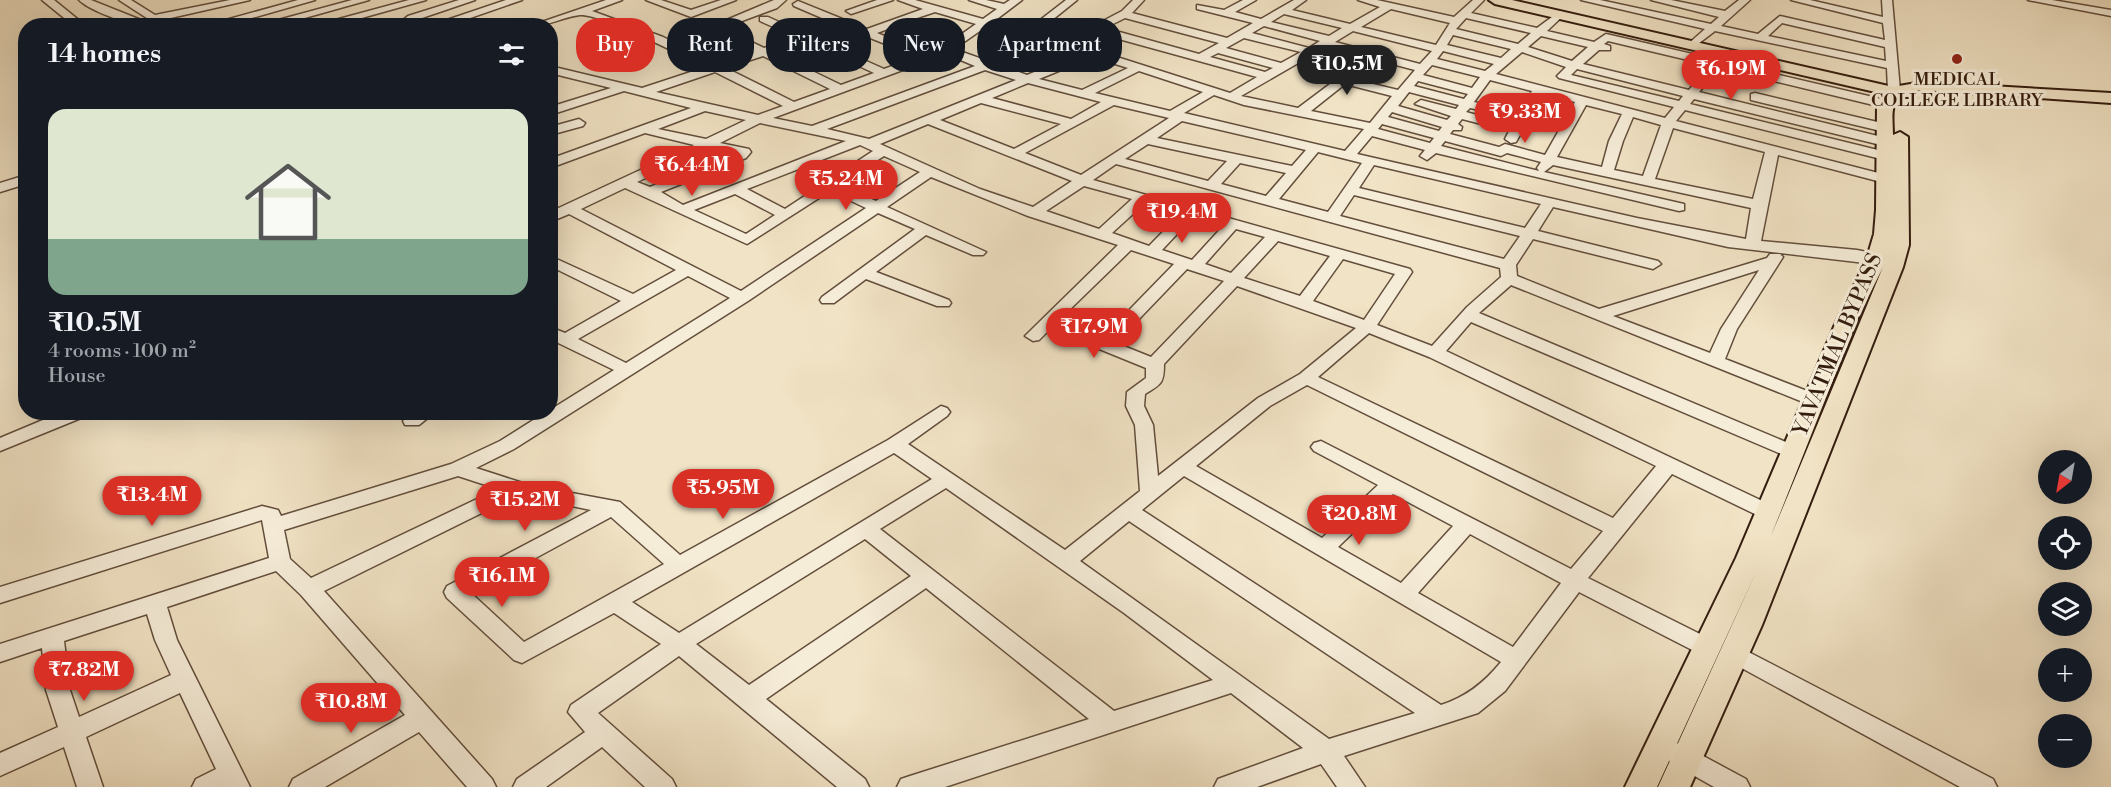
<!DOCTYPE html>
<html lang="en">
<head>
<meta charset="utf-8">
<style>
	:root { --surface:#171b24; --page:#20242c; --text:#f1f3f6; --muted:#9ea1a6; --line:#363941; --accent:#d93025 }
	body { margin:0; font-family:"Libre Bodoni",serif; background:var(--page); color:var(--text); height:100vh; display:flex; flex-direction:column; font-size:22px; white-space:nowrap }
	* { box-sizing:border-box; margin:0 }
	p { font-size:20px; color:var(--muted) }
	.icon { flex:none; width:33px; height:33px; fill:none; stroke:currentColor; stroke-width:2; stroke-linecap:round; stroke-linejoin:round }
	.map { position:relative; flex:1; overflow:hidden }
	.panel { position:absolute; left:18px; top:18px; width:540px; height:402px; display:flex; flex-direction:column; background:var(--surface); border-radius:24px; box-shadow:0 6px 24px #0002 }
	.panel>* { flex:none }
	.top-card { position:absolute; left:576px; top:18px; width:570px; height:54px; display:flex; gap:12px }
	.needle { width:39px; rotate:211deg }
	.tools { position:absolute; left:2038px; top:450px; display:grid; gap:12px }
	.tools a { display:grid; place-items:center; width:54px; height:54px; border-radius:50%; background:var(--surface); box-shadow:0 6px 24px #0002; font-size:30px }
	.price { position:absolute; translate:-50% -51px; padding:0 14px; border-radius:21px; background:var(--accent); color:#fff; font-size:20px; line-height:39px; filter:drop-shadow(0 2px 3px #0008) }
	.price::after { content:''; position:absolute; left:50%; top:36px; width:18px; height:14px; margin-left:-9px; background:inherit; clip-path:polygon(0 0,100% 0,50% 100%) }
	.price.selected { background:#222; color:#fff }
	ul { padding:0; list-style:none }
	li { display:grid; align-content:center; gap:12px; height:318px; padding:0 30px }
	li+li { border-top:2px solid var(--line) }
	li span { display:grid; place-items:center; height:186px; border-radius:18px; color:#555 }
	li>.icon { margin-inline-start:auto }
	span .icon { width:108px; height:108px; fill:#fffc; stroke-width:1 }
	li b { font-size:26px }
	h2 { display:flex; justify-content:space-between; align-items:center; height:72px; padding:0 30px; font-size:26px }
	.pill { padding:0 21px; border-radius:24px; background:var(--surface); box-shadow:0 6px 24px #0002; font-size:21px; line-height:54px }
	.pill.selected { background:var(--accent); color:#fff }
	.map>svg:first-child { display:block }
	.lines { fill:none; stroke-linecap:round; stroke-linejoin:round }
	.minor-casing { stroke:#634e3c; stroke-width:3 }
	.major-casing { stroke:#341d0f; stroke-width:4 }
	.minor { fill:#f6edd9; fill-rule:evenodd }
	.major { fill:#f1e3c5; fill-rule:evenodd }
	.poi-dot { fill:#8f2418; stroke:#f6edd9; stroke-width:2 }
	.labels { text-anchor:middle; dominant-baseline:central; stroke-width:6; stroke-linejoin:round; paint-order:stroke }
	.far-poi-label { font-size:18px; fill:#341d0f; stroke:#f6edd9 }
	.street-label { font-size:21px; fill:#341d0f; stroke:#f6edd9 }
</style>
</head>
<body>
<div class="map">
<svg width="2111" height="787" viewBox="0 0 2111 787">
	<rect width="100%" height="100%" fill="#f1e3c5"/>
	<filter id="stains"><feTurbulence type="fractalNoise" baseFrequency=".00333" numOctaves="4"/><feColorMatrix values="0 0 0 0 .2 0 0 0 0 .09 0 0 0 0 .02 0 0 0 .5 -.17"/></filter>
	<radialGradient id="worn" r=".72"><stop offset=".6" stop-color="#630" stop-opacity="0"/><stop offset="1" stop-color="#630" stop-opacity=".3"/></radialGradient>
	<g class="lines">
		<defs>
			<path id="minor" d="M42,0h12l32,26h-12z
				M79,0h12l60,24c-14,5 -61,-13 -72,-24z
				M119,0h12l24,15 75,-15h20l-97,22z
				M298,0h17l-91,26h-20z
				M352,0h17l-93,26h-20z
				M409,0h17l-93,26h-20z
				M459,0h16l-59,20 -7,6h-13l12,-10z
				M506,0h16l-75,26h-18z
				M606,0h16l-30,11 71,26 54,27 36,-13 -24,-12v-4h8l27,13 32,-11 -36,-16v-4h8l38,17 30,-10 -42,-18 -1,-2 5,-3 69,28 56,-20 -25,-9h17l68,19 14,-10 -28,-9h17l18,4 6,-4h12l-29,22 33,9 40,-31h11l-41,33 29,8 57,-30 11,-11h11l-12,13 95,25 26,-15 -56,-14v-4l27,5 19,-10h13l-21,12 26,7 33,-19h12l-14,10 58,14 30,-17 -22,-7h19l77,17 19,-17h11l-13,13 66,15 23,-17 5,3 -18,17 47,11 12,-8 108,25 10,-7 6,3 -6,7 166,39 2,3 -6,4 -166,-40 -21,24 191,47 2,3 -7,4 -191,-47 -4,5 200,49v6l-5,1 -200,-50 -9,11 214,55v6l-5,1 -107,-28 -17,86 96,9 39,8 3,3 -8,5 -163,-19 -175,-40 -15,24 120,30 3,3 -8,5 -120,-30 -17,26 1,11 82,33 168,-51 3,-4h10l3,3 -46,72 -12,30 95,37 3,4 -9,6 -6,-2 -297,-119 -32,28 321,135 3,4 -3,4h-14l-315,-134 -25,29 329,156 3,5 -3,5h-14l-89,-43 -84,104 126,63 3,6 -3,6 -8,3 -8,-3 -119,-61 -74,99 -27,22 -134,43 21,31h-28l-16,-23 -64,23h-43l4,-8 85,-31 -72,-55 -286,94h-48l4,-8 9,-3 179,-57 -163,-131 -160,111 99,80 4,8h-32l-158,-131 -81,57 74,66 4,8h-31l-43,-40 -56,40h-33l4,-8 68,-47 -17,-20 3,-7 90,-61 -47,-31 -92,50 -8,-3 -67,-62 -3,-6 3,-6 144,-76 -73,-15 -194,96 168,188 4,8h-29l-48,-55 -94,55h-36l4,-8 112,-64 -104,-120 -25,-24 -109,36 10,33 73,147h-58l4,-8 20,-10 -36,-76 -94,44 17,50h-26l-13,-40 -64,29v-23l58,-26 -12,-37 -4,-42 -42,14v-18l269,-86 -7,-38 -262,83v-16l262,-81 16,4 3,6 170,-52 49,-23 46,-29h4v-2l64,-40 -64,-31v-12l15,6 56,-32 -71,-35v-10l83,38 43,-24 -107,-56 -19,8v-10l144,-67 -49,-12 -95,35v-9l141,-51 -67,-17 -74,24v-8l61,-19 -61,-15v-7l92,22 64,-21c-21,-10 -107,-54 -126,-52 -18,2 -29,11 -50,11zM1391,9l59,14 -14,22 -75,-18zM935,12l41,12 -17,12 -45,-17zM1284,14l58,14 -13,8 -58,-14zM1125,18l94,25 -20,11 -94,-26zM1466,18l65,15 -13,11 -62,-15zM904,23l48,18 -10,7 -58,21 -69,-31 30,-10 53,21 21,-6 2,-2 -6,-3 -16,4 -22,-9zM987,26l93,26 2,1 -55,22 -73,-26zM1264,26l56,15 -11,7 -57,-15zM1353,31l79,20 -12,13 -85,-22zM1097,33l160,44 -27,16 -154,-49zM1453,35l58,14 -10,9 -54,-13zM1541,36l47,11 -16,14 -44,-14zM1244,38l57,14 -20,11 -55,-15zM805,41l69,32 -33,12 -68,-33zM1608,41l101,24 -20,25 -106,-26 16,-14h11v-4l-6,-2zM1326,47l40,10 -68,51 -57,-12zM1443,51l51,13 -9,7 -48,-12zM1522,52l44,15 -9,9 2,2 115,29 -9,11 -169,-44zM1218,53l55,15 -8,4 -55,-15zM946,54l29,12 -163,60 -39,-8zM763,56l67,33 -36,13 -68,-34zM1093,57l35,11 -46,22 -43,-11zM1377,60l38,10 -17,20 -46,-11zM1432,65l48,12 -8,11 -49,-13zM1577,69l106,27 -4,5 -108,-26zM985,70l31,10 -147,59 -42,-10zM1139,71l64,21 -33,19 -75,-18zM715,72l68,34 -25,9 -102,-23zM1490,80l42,11 -19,34 -47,-13 4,-4 37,8v-6l-33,-8zM1418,81l50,13 -4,5 -50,-13zM1028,83l73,19 -30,17 -79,-21zM1345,84l47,12 -22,27 -59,-12zM1409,92l50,13 -3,4 -35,-9 -6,4 36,12 -4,4 -49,-14zM1543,94l32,8 -30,53 -40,-11 -6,3 -49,-13 3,-4h8l1,-3 -4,-3 4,-5 47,12 -4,8 6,4 5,-1zM1214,95l30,10 120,24 -19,22 -161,-38zM981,103l80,21 -47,25 -74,-29zM1114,105l55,13 -88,57 -56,-22zM1586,105l36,9 -13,27 -7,26 -45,-10zM705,111l41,9 -40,19 -48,-10zM1392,112l50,15 -3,4 -51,-14zM1633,117l28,8 -18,51 -29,-6 9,-29zM1182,121l124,29 -14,16 -135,-28zM760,123l86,18 -163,64 -22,-13 85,-34 5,-6 -2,-3 -29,-6zM928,124l144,57 -39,26 -53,-18 -100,-45zM1382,124l52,14 -4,5 -52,-14zM1673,128l92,24 -12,47 -98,-20zM1372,136l53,14 -5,6 7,4 9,-7 243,58 5,-1v-6l-140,-32 9,-7 198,43 -5,31 -109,-21 -280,-64zM1445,141l56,15 6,-3 34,9 -4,6 2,3 -98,-25zM1148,144l79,17 -19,20 -83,-22zM860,145l13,6 -88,58 -38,-20zM709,148l24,5 -83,34 -13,-5zM1318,152l44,11 -34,49 -49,-13zM884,156l36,16 -44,29 -37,-16zM1240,163l46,10 -20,23 -45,-12zM1116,164l384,104 1,9 -34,30 -35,39 -55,-21 35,-53 -2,-3 -317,-89zM1374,165l167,39 -16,24 -166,-40zM931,177l97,39 90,29 -93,91 8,5 6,-1 11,-11 96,39v10l-19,14 -1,14 9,19 5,66 -75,59 -157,-106 39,-28 3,-4 -3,-4 -6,-2 -53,34 -208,115 -60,-53 -91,-17 -53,-17 38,-19 234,-148 130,-88 37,16 -93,68 -2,3 2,3h12l32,-24 71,27h12l2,-3 -2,-3 -73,-28 50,-37 47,20h10l3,-3 -99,-45zM1084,186l48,13 -33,30 -53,-18zM625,188l122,56 83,-53 36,17 -125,83 -160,-82zM735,194l40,21 -29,19 -52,-24zM1354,195l166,41 -16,23 -164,-43zM1145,203l36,10 -32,33 -37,-13zM1193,217l31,8 -32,35 -30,-10zM1236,229l29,8 -34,36 -26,-9zM1278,241l52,15 -30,40 -56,-18zM1131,250l43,14 -72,74 -43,-18zM1343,259l52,15 -31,46 -51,-19zM1187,269l37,12 -73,76 -35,-14zM1759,270l-38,59 -11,24 -97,-37zM688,276l42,22 -104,65 -48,-24zM1237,286l119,42 -56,46 -42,24 -100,78 -5,-51 -9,-19 1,-12c16,-10 19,-10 19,-30zM1369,333l60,24 227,109 -43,52 -295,-141zM1307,385l296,146 -32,38 -250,-128 -7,2 -3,4 3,4 64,34 -56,53 -126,-72 74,-60zM894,453l38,26 -253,154 -47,-31zM458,476l40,13 -187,89 -21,-19 -6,-29zM1184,476l317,186c-17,21 -35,35 -60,43l-299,-195zM946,488l178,125 89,67 -99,31 -234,-182zM1393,494l60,32 -52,57 -63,-36zM611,517l53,47 -140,78 -53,-49zM1129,521l286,192 -86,26 -249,-178zM1470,534l91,49 -48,64 -95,-54zM865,539l46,37 -162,109 -53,-41zM147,614l8,26 16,35 -92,42 -9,-27 -6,-49z
				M646,0h15l30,10 30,-10h15l-45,17z
				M774,0h12l-9,8 -70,26 -9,-2z
				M877,0h16l-42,14 -5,-3z
				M1581,0h19l111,24 8,-7 -68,-17h20l54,11 14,-11h11l-29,26 37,8 22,-18 105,24 -2,-17 -92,-23h19l73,17 -1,-17h10l8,90 -6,4 -6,-4 -1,-22 -172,-37 -21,16 -6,-3 17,-15zM1782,23l103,24 1,14 -118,-25z
				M2028,0h24l59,10v6z
				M1755,93l135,32 1,3 -6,4 -134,-32v-6z
				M579,119l6,4 -2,3 -33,9v-8z
				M26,175v9l-26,8v-9z
				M62,412h27l-3,4 -86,35v-13z
				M412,412h23l-16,13h-14l-2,-4z
				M1735,645l258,134 4,8h-37l-233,-127 -4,-6 4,-6z
				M1679,743l67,36 4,8h-36l-44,-25 -4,-8 4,-8z"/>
			<path id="major" d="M1489,0h23l381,87 29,-5 189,11v10l-189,-13 -11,1 -1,6h-12c-8,11 -5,25 -5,38l7,-3 8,5 1,108 -6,22 -141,358 -72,162h-32l100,-219 -101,219h-32l111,-229 100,-236 30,-61 8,-27 2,-24 1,-104 7,-12 -389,-90zM1885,263l-2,4 -112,269 85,-214z"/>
		</defs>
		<!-- minor casing -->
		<use href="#minor" class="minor-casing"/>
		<!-- major casing -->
		<use href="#major" class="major-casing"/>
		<!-- minor -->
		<use href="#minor" class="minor"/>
		<!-- major -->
		<use href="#major" class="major"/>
	</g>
	<!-- markers -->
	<circle class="poi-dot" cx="1957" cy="59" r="6"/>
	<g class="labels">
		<!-- far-poi labels -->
		<g class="far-poi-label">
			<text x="1957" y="79">MEDICAL<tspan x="1957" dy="21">COLLEGE LIBRARY</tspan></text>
		</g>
		<!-- street labels -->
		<g class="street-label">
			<text transform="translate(1838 345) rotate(-67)">YAVATMAL BYPASS</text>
		</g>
	</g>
	<rect width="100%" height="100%" filter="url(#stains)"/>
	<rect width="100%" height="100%" fill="url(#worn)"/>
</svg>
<div class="tools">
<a><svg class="needle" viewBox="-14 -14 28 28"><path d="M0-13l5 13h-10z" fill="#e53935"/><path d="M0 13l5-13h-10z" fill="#9ea1a6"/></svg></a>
<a><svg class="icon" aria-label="locate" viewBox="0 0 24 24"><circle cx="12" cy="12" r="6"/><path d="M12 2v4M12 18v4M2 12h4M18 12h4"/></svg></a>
<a><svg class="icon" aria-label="layers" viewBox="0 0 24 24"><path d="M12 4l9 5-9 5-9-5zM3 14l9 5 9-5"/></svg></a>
<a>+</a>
<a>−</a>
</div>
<b class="price selected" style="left:1347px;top:96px">₹10.5M</b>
<b class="price" style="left:1731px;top:101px">₹6.19M</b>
<b class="price" style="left:1525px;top:144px">₹9.33M</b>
<b class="price" style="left:692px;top:197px">₹6.44M</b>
<b class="price" style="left:846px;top:211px">₹5.24M</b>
<b class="price" style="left:1182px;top:244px">₹19.4M</b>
<b class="price" style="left:1094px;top:359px">₹17.9M</b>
<b class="price" style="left:723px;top:520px">₹5.95M</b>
<b class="price" style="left:152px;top:527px">₹13.4M</b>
<b class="price" style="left:525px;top:532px">₹15.2M</b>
<b class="price" style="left:1359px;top:546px">₹20.8M</b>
<b class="price" style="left:502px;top:608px">₹16.1M</b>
<b class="price" style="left:84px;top:702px">₹7.82M</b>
<b class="price" style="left:351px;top:734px">₹10.8M</b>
<div class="top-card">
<a class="pill selected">Buy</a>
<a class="pill">Rent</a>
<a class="pill">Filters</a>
<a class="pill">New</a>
<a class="pill">Apartment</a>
</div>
<section class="panel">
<h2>14 homes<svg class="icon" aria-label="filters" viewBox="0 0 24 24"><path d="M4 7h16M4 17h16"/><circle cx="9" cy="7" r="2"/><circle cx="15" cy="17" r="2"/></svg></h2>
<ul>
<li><span style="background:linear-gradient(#dfe7d0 70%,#7fa58c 0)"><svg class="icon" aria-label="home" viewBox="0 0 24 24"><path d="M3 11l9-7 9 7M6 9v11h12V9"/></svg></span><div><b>₹10.5M</b><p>4 rooms · 100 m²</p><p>House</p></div></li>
</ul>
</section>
</div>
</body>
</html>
